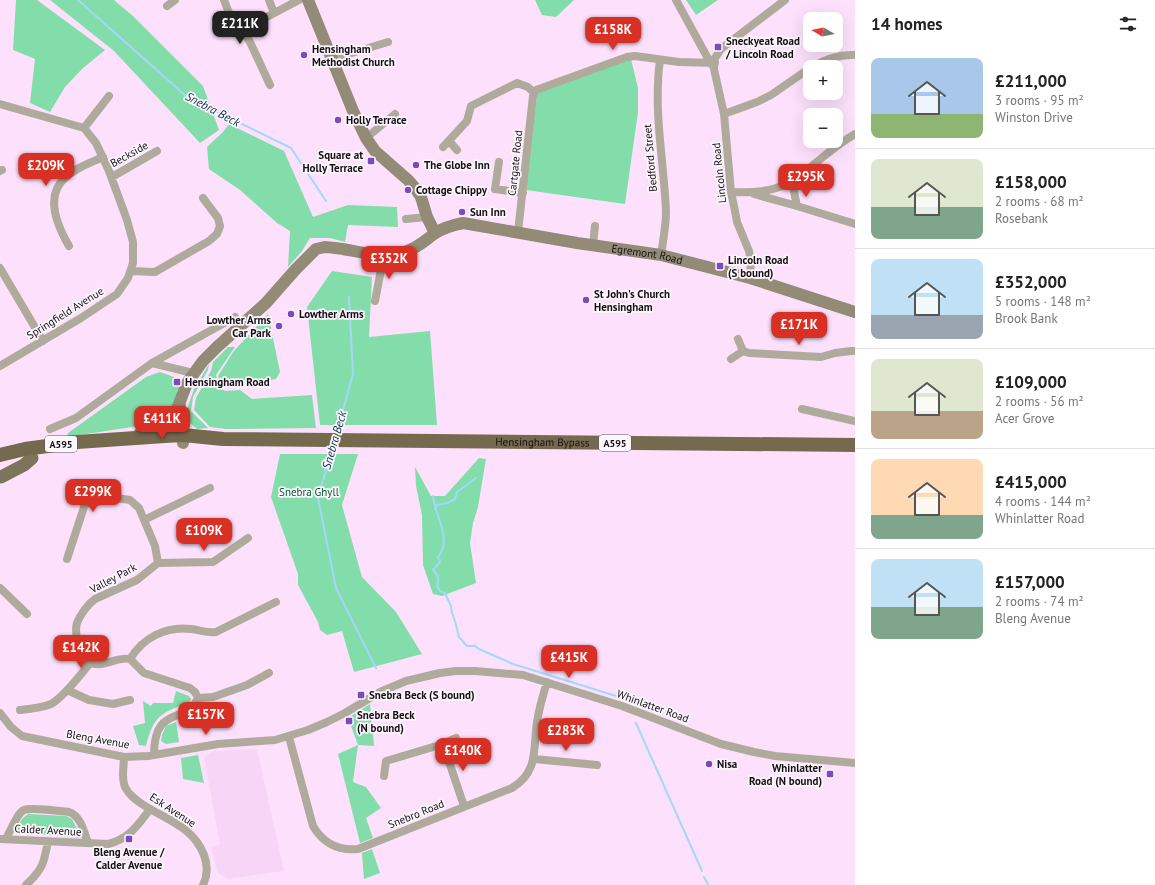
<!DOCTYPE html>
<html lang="en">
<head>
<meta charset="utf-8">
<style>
	:root { --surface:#fff; --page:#f6f6f6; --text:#222; --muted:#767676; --line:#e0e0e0; --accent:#d93025 }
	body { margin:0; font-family:"PT Sans",sans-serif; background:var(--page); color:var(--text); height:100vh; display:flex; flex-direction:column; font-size:15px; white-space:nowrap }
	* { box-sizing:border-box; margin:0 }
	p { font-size:13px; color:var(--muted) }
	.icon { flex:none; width:22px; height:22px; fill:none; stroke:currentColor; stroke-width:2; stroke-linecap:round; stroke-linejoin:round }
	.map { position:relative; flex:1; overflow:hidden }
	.sheet { display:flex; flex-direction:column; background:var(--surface); width:300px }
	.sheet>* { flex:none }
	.needle { width:26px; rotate:280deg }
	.controls { position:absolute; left:803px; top:12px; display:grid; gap:8px }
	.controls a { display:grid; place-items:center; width:40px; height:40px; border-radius:8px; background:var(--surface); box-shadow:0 4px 16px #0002; font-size:20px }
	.price { position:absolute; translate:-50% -34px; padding:0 9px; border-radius:8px; background:var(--accent); color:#fff; font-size:13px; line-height:26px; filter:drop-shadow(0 1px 2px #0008) }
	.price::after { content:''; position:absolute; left:50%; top:24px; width:12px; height:9px; margin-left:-6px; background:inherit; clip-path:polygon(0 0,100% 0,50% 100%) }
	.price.active { background:#222; color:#fff }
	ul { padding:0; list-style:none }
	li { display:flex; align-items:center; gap:12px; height:100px; padding:0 16px }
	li+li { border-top:1px solid var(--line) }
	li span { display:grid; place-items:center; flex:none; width:112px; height:80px; border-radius:8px; color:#555 }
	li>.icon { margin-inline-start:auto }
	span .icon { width:48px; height:48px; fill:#fffc; stroke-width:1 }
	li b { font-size:17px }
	h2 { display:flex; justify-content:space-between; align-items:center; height:48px; padding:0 16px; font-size:17px }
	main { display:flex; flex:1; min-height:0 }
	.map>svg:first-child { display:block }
	.built { fill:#f7d5f6 }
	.green { fill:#83ddaa }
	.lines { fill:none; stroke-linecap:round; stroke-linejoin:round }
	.stream { stroke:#a2d8fc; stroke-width:2 }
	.minor { stroke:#b0aa9c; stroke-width:8 }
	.secondary { stroke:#938b75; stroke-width:12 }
	.primary { stroke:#7e745a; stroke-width:13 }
	.trunk { stroke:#756a4e; stroke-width:14 }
	.poi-dot { fill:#7e48bf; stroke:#fcf7fc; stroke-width:1.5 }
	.labels { text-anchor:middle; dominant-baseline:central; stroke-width:3.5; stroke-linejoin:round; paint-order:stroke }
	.shield { fill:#fcf7fc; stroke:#5c545c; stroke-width:1 }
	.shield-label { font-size:10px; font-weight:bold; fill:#170e17 }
	.poi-label { font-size:11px; font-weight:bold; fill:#170e17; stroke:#fcf7fc; text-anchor:start }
	.street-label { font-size:11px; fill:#170e17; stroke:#fcf7fc }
	.park-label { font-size:11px; fill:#015633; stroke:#fcf7fc }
	.water-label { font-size:12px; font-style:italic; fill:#06324a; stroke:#fcf7fc }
</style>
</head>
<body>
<main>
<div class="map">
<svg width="855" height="885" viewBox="0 0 855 885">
	<rect width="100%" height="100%" fill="#fde1fc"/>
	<!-- built -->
	<path class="built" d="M257,749l27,122 -56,8 -10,-6 -7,-26 9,-3 -16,-87 10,-6z"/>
	<!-- green -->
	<path class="green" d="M16,0h21l68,50 -23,19 -17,18 -15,25 -20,-9 5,-44 -22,-9z
		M50,0h64l19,16 70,70 16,44 -19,13 -86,-92z
		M535,0h39l-18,17 -14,-2z
		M686,0h32l-22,15z
		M631,59l7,29v24l-13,92 -99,-14 11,-95 4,-3z
		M229,124l55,27 29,66 35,-12 49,2 1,20 -50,-2 -3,17 -15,-4h-20l-8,13 -14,16 2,-36 -13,-8 -37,-33 -31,-21 -2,-22 16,-15z
		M332,271l40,6 -3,60 61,-6 7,94h-117l-13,-118z
		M268,314l12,58 -4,7 -49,9 -6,-3 -3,-9 15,-24z
		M228,347h7l-19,28 3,12 6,4 15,-1 12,9 60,-4 4,33 -90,1 -16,-2 -16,-17 2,-12 15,-27 2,-9z
		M209,364l-1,6 -15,27 -2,14 17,17 -11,1 -8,-7 -2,-13 7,-20z
		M160,372l14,5 6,6 -9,28 -13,12 -91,14 1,-4 78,-56z
		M280,454h78l-16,51 20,72 34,35 26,42 -68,18 -12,-41 -15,4 -7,-5 -2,-8 -20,-37v-11l-27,-77z
		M479,458l7,1 -8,48 -5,16 -3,20 6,40 -34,13 -9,-2 -10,-29 -1,-50 -6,-29 -1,-19 16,29h14z
		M176,691l13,5 2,3 -1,3c-28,11 -36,12 -44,44l-7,-1 -6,-19 12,-3 -2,-22 8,5 2,-3h20z
		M370,704l4,42 -16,-1 -5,37 13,5 15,21 -15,10 7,20 -13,5 -22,-89 20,-9 -10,-27z
		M176,722l3,20 -13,2 -5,-3 1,-6 4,-9z
		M198,755l6,28 -21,-4 -2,-21z
		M28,814l38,2 6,3 10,19 -68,-6 8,-13z
		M372,849l8,24 -16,6 -2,-26z"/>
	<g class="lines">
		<!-- stream -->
		<path class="stream" d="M78,0l109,97 104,51 35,53
			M336,435l17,-61 -4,-77
			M333,445l-15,53 18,90 40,80
			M433,496c2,20 20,44 5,61l2,5 -7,8c6,5 6,9 4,16l3,5 5,2 6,13 1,7 3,8 4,16 8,9h8l4,3 34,15 116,36v2
			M435,509l2,-4 10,-2 8,-4 2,-7 19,-14
			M636,723l66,148
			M704,877l4,8"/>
		<!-- minor -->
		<path class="minor" d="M224,0l9,23 9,7 8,12 20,43
			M269,0l5,13
			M676,0l35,64
			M167,6l8,-6
			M242,30l57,-30
			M332,59l56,-17
			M660,60c-7,51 4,101 6,152 0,14 -3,29 -5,43
			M811,67c14,-7 28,-13 44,-12
			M0,104l84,24 12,15 13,28 18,49 6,22v21l-5,15 -11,16 -36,24 -81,48
			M724,114l33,-12 14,-7 39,-27
			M84,128l25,-32
			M366,138l29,-24
			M449,141l8,9
			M443,147l24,-26 4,-15 46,-23 11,4 6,6
			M499,162l-4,27 28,4
			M0,171l2,-1
			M112,177l45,-26
			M792,182l5,24
			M731,192c21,1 41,0 60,-10 10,-5 18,-14 27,-21 12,-10 23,-19 37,-27
			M754,194l43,12 58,18
			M406,219l21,-2
			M518,232l15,-136 3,-6 91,-33 8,-1 44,6 36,1
			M593,244l2,-18
			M69,246c-11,-19 -25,-50 -4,-68 10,-10 25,-15 38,-21
			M0,268l43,73
			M131,271l24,1 54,-31 8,-7 3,-8 -2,-8 -15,-20
			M750,278l1,-17 -2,-10 -12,-29 -2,-11 -4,-19 -7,-78 -10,-45 1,-11 6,-9 64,-49
			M375,301l9,-47
			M738,339l5,12 6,2 72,4 14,-4 16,-2h4
			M731,359l12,-8
			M152,363l41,10
			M802,409l53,12
			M50,429l26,-11 76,-55 83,-46
			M144,520l66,-32
			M67,559l18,-55 31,-6 14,2 9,8 16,38 3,17 -21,17 -42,19c-7,5 -15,16 -18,24 -3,10 3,36 13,40 14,5 27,-7 40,-4l14,14 46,15 5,4 3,6c-12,27 -44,6 -44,57
			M158,563l55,-1 35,-24
			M0,588l27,26
			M130,659c13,-21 35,-33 61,-30 9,1 16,4 25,3l60,-30
			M67,690l22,10 24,4 17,-4
			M198,698l15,-1 34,-12 22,-12
			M20,710c10,-1 21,-2 31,-6 13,-7 30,-30 39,-41
			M0,713l11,14 11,9 102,21 24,-1 70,-12 57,-4 33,-10 19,-8 18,-9 35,-21 26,-11 34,-8 16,-2h19l48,4 99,31 99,38 33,8 21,4 80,7
			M289,737l24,89c10,17 25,25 45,23l154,-61c27,-16 21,-40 25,-66 2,-14 6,-27 10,-40
			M443,744l21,62
			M124,757c0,9 -3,21 1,30 4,8 10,12 17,17 24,16 51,22 62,51 4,11 4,20 -1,30
			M534,759l63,6
			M384,776l2,-15 57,-17 13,-6
			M0,839l108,5c21,-5 30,-19 42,-35
			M6,839c4,-7 11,-26 18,-29 7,-3 36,1 45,2 12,4 15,20 19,31
			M26,885c17,-16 18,-22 22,-44"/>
		<!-- secondary -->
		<g class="secondary">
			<path d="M308,0l45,111 13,27 9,13 33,29 7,8 6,9 6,20 8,16"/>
			<path d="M180,406l3,37"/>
			<path id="s1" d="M140,433l19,-4 11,-7 4,-5 13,-34 16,-22 14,-14 49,-44 30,-34 20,-20 9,-2c26,1 54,13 80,5 14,-5 18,-10 29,-18 8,-6 19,-9 29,-11l114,20 84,12 89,23 105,34"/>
		</g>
		<!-- primary -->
		<path class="primary" d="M1,477l23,-12 8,-7"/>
		<!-- trunk -->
		<path class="trunk" id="s2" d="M0,455l25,-6 52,-7 88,-6 18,-1 40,4 632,6"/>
	</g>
	<!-- markers -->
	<g class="poi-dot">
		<rect x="714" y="43" width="8" height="8" rx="2"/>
		<circle cx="304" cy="55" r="4"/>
		<circle cx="338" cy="120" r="4"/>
		<rect x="367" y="157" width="8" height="8" rx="2"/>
		<circle cx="416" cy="165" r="4"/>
		<circle cx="408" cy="190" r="4"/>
		<circle cx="462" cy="212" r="4"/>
		<rect x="716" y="262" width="8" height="8" rx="2"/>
		<circle cx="586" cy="300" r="4"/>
		<circle cx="291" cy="314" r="4"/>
		<circle cx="279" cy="326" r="4"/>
		<rect x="173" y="378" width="8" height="8" rx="2"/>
		<rect x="357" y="691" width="8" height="8" rx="2"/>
		<rect x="345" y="717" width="8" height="8" rx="2"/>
		<circle cx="709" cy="764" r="4"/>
		<rect x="826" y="770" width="8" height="8" rx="2"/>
		<rect x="125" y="835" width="8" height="8" rx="2"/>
	</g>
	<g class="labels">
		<!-- shield labels -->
		<g class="shield">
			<rect x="599" y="435" width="32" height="16" rx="3"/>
			<rect x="45" y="436" width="32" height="16" rx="3"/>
		</g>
		<g class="shield-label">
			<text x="615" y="443">A595</text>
			<text x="61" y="444">A595</text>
		</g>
		<!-- poi labels -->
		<g class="poi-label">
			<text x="726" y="41">Sneckyeat Road<tspan x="726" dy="13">/ Lincoln Road</tspan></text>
			<text x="312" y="49">Hensingham<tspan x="312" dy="13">Methodist Church</tspan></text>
			<text x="346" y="120">Holly Terrace</text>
			<text x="363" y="155" text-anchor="end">Square at<tspan x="363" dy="13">Holly Terrace</tspan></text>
			<text x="424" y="165">The Globe Inn</text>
			<text x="416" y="190">Cottage Chippy</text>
			<text x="470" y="212">Sun Inn</text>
			<text x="728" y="260">Lincoln Road<tspan x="728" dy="13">(S bound)</tspan></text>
			<text x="594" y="294">St John's Church<tspan x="594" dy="13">Hensingham</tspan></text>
			<text x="299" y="314">Lowther Arms</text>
			<text x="271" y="320" text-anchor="end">Lowther Arms<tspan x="271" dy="13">Car Park</tspan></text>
			<text x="185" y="382">Hensingham Road</text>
			<text x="369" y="695">Snebra Beck (S bound)</text>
			<text x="357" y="715">Snebra Beck<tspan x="357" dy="13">(N bound)</tspan></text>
			<text x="717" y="764">Nisa</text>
			<text x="822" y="768" text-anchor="end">Whinlatter<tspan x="822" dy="13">Road (N bound)</tspan></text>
			<text x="129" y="852" text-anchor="middle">Bleng Avenue /<tspan x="129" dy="13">Calder Avenue</tspan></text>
		</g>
		<!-- street labels -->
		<g class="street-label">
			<text transform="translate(129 154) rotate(-29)">Beckside</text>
			<text transform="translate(650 158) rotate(-95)">Bedford Street</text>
			<text transform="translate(515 163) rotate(-84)">Cartgate Road</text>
			<text transform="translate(719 173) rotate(-96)">Lincoln Road</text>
			<text stroke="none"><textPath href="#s1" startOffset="604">Egremont Road</textPath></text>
			<text transform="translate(65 313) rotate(-32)">Springfield Avenue</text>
			<text stroke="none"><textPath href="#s2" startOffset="544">Hensingham Bypass</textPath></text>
			<text transform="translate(113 578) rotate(-28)">Valley Park</text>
			<text transform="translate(653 706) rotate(20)">Whinlatter Road</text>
			<text transform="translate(98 739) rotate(10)">Bleng Avenue</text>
			<text transform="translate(173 810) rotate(33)">Esk Avenue</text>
			<text transform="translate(416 814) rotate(-22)">Snebro Road</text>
			<text transform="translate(48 830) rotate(3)">Calder Avenue</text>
		</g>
		<!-- park labels -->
		<g class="park-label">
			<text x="309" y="492">Snebra Ghyll</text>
		</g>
		<!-- water labels -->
		<g class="water-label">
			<text transform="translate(213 109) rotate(28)">Snebra Beck</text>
			<text transform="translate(334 440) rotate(-74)">Snebra Beck</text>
		</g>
	</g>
</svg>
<div class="controls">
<a><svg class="needle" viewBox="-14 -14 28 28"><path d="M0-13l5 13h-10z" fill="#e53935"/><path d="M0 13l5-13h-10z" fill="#767676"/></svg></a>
<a>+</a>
<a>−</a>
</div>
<b class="price active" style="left:240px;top:45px">£211K</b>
<b class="price" style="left:613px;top:51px">£158K</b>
<b class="price" style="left:46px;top:187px">£209K</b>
<b class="price" style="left:806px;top:198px">£295K</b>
<b class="price" style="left:389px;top:280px">£352K</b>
<b class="price" style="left:799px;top:346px">£171K</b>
<b class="price" style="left:162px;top:440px">£411K</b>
<b class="price" style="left:93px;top:513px">£299K</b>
<b class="price" style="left:204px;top:552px">£109K</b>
<b class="price" style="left:81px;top:669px">£142K</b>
<b class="price" style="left:569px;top:679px">£415K</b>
<b class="price" style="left:206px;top:736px">£157K</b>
<b class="price" style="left:566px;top:752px">£283K</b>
<b class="price" style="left:463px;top:772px">£140K</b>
</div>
<section class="sheet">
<h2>14 homes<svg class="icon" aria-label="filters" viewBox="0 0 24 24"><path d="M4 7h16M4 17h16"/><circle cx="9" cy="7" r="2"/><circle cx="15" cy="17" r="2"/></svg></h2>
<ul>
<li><span style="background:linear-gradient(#a9c7e8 70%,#8fb573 0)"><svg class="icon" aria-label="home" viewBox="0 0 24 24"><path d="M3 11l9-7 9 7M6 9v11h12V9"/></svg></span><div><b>£211,000</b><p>3 rooms · 95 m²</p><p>Winston Drive</p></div></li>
<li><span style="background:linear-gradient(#dfe7d0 60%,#7fa58c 0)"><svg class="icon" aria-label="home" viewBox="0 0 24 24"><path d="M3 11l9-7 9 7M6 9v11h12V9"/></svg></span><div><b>£158,000</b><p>2 rooms · 68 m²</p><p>Rosebank</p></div></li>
<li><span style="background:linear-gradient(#bfe0f5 70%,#9aa5b1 0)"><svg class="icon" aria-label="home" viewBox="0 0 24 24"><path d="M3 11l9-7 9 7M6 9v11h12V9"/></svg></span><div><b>£352,000</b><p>5 rooms · 148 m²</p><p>Brook Bank</p></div></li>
<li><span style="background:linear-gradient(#dfe7d0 65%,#b9a48a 0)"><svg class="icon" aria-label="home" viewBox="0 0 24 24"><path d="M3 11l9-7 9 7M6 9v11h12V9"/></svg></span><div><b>£109,000</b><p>2 rooms · 56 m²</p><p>Acer Grove</p></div></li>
<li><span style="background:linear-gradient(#ffd9b3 70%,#7fa58c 0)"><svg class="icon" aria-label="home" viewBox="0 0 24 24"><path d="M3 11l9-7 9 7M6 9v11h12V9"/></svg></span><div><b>£415,000</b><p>4 rooms · 144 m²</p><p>Whinlatter Road</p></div></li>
<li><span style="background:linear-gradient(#bfe0f5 60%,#7fa58c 0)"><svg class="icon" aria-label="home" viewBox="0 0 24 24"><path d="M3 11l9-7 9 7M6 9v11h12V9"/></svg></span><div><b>£157,000</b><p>2 rooms · 74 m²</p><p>Bleng Avenue</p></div></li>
</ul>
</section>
</main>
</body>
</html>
